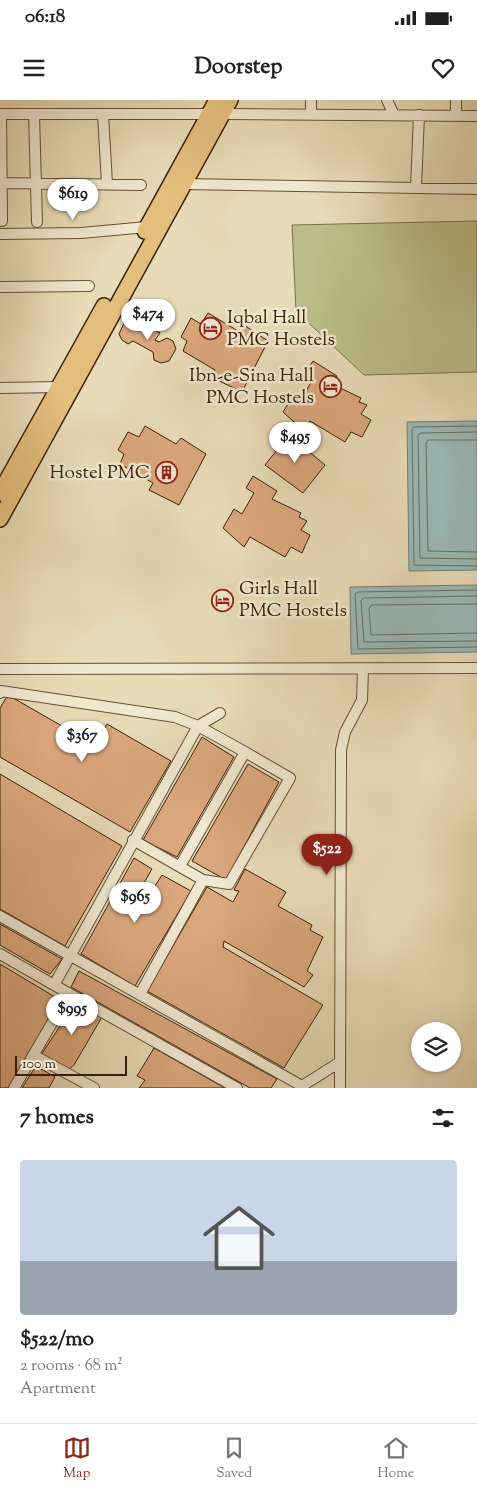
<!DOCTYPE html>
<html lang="en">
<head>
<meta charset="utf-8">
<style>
	:root { --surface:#fff; --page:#f2f2f2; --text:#222; --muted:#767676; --line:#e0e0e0; --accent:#8f2418 }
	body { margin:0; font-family:"Sorts Mill Goudy",serif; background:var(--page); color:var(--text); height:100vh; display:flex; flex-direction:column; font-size:19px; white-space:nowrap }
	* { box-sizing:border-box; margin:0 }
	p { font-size:16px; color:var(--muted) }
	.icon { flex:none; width:28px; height:28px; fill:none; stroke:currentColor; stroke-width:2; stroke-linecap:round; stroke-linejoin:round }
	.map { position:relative; height:988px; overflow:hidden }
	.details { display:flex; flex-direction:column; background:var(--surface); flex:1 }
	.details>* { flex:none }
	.tools { position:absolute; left:411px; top:922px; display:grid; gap:10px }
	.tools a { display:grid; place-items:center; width:50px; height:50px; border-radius:50%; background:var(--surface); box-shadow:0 1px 4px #0004; font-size:25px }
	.scale { position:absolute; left:15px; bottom:12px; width:112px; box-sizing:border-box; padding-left:5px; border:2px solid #3a2109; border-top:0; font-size:14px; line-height:18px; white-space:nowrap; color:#3a2109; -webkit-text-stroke:4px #f0e8d0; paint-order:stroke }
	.price { position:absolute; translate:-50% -42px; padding:0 11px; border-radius:18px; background:#fff; color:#222; font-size:16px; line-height:32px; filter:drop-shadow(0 1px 2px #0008) }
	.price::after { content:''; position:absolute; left:50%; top:30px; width:15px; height:11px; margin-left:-8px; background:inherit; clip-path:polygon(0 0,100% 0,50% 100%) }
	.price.active { background:var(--accent); color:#fff }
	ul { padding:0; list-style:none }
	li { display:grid; align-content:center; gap:10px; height:265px; padding:0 20px }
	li+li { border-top:1px solid var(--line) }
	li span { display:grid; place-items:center; height:155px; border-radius:5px; color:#555 }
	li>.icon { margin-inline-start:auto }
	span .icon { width:90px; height:90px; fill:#fffc; stroke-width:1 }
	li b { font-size:21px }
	h2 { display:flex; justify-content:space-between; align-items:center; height:60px; padding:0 20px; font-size:21px }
	.status { display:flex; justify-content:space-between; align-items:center; height:35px; padding:0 25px; background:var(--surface); direction:ltr }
	.status svg { height:14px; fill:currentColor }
	header { display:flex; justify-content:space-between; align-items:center; height:65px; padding:0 20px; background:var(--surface); font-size:22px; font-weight:800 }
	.dock { display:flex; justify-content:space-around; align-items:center; height:70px; border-top:1px solid var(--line); background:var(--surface); font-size:14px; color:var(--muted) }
	.dock a { display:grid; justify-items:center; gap:2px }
	.dock .active { color:var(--accent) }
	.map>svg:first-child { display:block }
	.green { fill:#bbbe8a; stroke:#7a704a }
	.water { fill:#99b9b6; stroke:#737c71 }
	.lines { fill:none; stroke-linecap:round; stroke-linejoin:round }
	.shore { stroke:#6a6d60; stroke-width:1 }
	.building { fill:#dba77d; stroke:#3a2109 }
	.minor-casing { stroke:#665034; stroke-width:12 }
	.highway-casing { stroke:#3a2109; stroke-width:18 }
	.minor { stroke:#f0e8d0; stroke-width:10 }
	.highway { stroke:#e4be7c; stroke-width:15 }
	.labels { text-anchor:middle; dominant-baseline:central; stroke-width:5; stroke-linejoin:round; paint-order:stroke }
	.poi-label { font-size:19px; fill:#3a2109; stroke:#f0e8d0; text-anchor:start }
</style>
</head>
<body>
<div class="status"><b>06:18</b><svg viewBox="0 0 49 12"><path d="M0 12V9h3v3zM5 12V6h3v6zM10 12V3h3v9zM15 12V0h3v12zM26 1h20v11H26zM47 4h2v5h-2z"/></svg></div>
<header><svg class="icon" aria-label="menu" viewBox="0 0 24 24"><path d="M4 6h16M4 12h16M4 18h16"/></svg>Doorstep<svg class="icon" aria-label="heart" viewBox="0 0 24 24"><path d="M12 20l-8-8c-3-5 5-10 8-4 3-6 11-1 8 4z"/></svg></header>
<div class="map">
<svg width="477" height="988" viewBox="0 0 477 988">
	<rect width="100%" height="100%" fill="#e8dbb7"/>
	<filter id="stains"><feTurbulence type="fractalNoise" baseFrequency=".004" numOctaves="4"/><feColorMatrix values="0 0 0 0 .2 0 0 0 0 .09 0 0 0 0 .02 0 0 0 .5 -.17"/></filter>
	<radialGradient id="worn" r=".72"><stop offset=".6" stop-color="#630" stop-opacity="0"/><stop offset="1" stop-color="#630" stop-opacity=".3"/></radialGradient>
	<!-- green -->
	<path class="green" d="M477,121v151l-113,3 -68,-64 -4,-86z"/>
	<!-- water -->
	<path class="water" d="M477,321v149l-68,1 -2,-149z
		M477,485v67l-126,2 -1,-67z"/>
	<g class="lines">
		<!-- shore -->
		<path class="shore" d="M477,326l-63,1 -2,2 2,136 63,1
			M477,332l-56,1 -3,2 2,123 57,1
			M477,340h-49l-2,3 2,108 49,1
			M477,490l-119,2 -3,2 3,55 119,-2
			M477,496l-113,2 -3,2 3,42 113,-1
			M477,504l-105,1 -3,3 2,27 106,-2"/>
	</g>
	<!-- building -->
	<path class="building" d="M208,213l30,18 6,-6 24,16 -26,51 -31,-15 4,-7 -32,-19 4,-10 -6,-4 10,-19 10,6z
		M134,218l7,4 -1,6 6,4 3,-5 11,6 -5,7 4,2 8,-4 6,3 3,8 -7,12 -8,2 -7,-3 -1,-8 -20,-11 -5,3 -6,-4 -3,-6 6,-13 5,2z
		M313,261l24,15 -5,8 29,14 -2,4 8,3 -6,9 10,6 -9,17 -11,-5 -6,10 -35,-21 -6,10 -21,-19 11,-18 8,4 12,-21 -8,-5z
		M145,326l31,18 5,-6 25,16 -27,51 -30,-15 4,-7 -33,-19 4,-10 -6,-4 10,-18 11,5z
		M289,335l36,30 -22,28 -38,-28z
		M253,376l24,15 -5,8 29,14 -2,4 8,4 -6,9 9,5 -8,18 -11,-6 -6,10 -35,-20 -6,10 -21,-19 11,-19 8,5 12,-21 -8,-5z
		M8,595l87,50 12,-21 64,37 -41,71 -130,-75v-49z
		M202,637l32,20 -57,100 -34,-17z
		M248,664l31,18 -53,98 -34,-19z
		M0,674l122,72 -57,100 -65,-37z
		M134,758l18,11 -18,31 9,5 19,-30 29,16 -56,95 -54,-32z
		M245,769l41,23 -8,14 34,19 -2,5 13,7 -16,34 6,4 -9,12 -80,-46 -1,6 100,58 -39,63 -137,-77 60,-104 26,15 6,-11 -5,-1z
		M0,824l62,35 -12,15 -50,-29z
		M0,864l60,36 -52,88h-8z
		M79,871l198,108 -6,9h-21l-179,-101z
		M76,902l26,15 -28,48 -5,4 -28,-14z
		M154,948l71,40h-86l6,-8 -8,-4z
		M36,966l19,11 -6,11h-27z"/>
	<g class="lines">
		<defs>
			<path id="minor" d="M311,0v14
				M387,0l7,15
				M0,14h209
				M1,14l1,107
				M34,14l3,108
				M103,14l4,70
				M223,14l254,2
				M456,15v-15
				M0,83l141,2
				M183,84l294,5
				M416,88l3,-73
				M0,134l81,-1 66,-6
				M0,187l89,-1
				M0,288l59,-1
				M0,569l477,-1
				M0,593l1,-2 174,26 23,9 22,-13
				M133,740l70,40 -63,114
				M180,766l65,-114 45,26 -61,106 -26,-4
				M0,816l302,170 38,-24
				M0,854l54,31 144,-259 47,26
				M54,885l183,103
				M33,955l61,33
				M14,988l55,-94
				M340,988l1,-338 4,-18 17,-32 1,-31"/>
			<path id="highway" d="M145,131l72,-131
				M0,393l104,-187
				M0,419l230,-419"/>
		</defs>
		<!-- minor casing -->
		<use href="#minor" class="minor-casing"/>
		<!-- highway casing -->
		<use href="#highway" class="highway-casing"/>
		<!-- minor -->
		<use href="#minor" class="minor"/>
		<!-- highway -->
		<use href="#highway" class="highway"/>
	</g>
	<!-- icons -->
	<defs>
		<symbol id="hotel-ring" viewBox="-11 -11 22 22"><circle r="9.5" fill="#f0e8d0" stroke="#8f2418" stroke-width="1.5"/><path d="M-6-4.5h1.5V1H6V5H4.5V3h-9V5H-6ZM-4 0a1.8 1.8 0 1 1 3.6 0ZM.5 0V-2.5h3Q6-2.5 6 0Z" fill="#8f2418"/></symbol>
		<symbol id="building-ring" viewBox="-11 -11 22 22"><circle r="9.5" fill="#f0e8d0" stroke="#8f2418" stroke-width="1.5"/><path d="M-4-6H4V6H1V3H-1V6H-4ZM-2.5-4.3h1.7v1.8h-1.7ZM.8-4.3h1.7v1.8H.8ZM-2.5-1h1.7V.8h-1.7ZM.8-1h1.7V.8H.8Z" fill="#8f2418"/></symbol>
	</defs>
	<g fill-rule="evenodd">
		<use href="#hotel-ring" x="198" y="216" width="25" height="25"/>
		<use href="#hotel-ring" x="318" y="274" width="25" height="25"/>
		<use href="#building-ring" x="154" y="360" width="25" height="25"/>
		<use href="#hotel-ring" x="210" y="488" width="25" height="25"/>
	</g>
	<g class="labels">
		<!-- poi labels -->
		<g class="poi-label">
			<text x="227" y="218">Iqbal Hall<tspan x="227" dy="22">PMC Hostels</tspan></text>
			<text x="314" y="276" text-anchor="end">Ibn-e-Sina Hall<tspan x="314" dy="22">PMC Hostels</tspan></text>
			<text x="150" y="373" text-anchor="end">Hostel PMC</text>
			<text x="239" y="489">Girls Hall<tspan x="239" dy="22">PMC Hostels</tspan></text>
		</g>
	</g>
	<rect width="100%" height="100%" filter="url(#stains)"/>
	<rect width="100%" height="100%" fill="url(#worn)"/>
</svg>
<div class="tools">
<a><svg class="icon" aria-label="layers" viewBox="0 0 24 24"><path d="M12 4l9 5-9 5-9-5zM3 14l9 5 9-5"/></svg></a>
</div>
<div class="scale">100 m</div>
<b class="price" style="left:73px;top:121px">$619</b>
<b class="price" style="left:148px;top:241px">$474</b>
<b class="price" style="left:295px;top:364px">$495</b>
<b class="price" style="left:82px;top:663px">$367</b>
<b class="price active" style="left:327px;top:776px">$522</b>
<b class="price" style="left:135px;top:824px">$965</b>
<b class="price" style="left:72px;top:936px">$995</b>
</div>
<section class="details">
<h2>7 homes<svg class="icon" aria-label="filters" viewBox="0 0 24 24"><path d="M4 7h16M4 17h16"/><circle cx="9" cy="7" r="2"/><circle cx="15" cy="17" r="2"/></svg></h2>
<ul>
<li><span style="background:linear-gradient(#c9d6e8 65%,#9aa5b1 0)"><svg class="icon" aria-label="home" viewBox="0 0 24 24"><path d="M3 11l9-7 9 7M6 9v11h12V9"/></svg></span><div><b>$522/mo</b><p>2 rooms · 68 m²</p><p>Apartment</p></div></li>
</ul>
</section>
<nav class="dock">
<a class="active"><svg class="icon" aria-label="map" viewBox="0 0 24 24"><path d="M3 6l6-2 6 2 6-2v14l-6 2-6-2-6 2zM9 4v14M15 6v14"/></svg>Map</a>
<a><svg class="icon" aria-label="saved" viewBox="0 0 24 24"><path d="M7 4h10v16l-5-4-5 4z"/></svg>Saved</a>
<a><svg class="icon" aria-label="home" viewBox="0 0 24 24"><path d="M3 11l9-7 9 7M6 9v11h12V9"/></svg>Home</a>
</nav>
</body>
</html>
